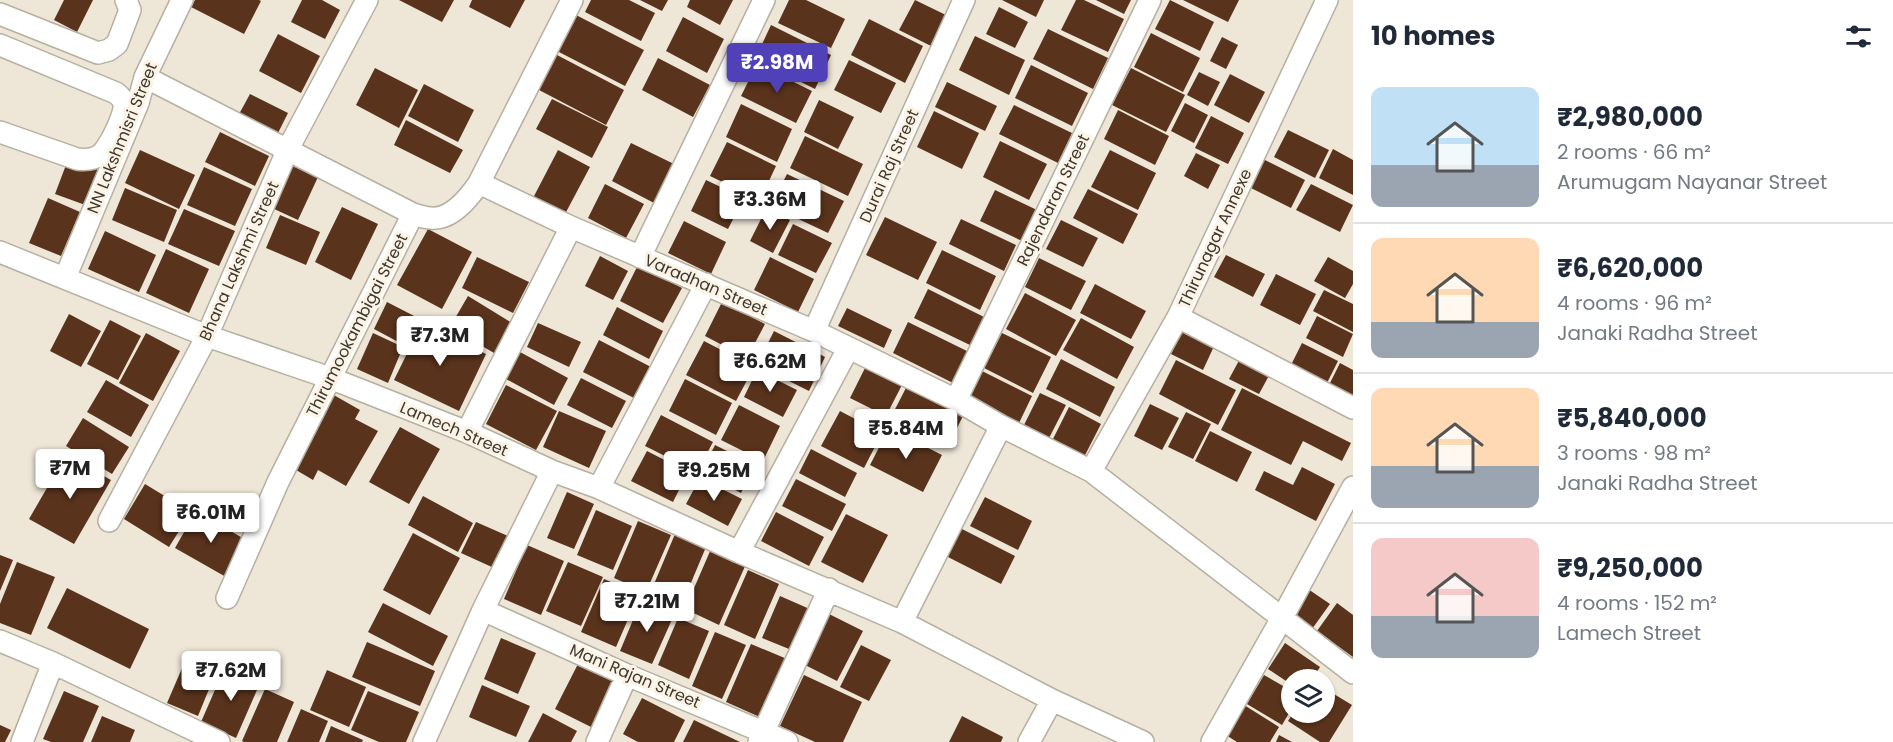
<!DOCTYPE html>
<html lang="en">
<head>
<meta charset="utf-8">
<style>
	:root { --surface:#fff; --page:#f6f6f7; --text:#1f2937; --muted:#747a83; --line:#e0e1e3; --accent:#5141b9 }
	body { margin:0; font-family:Poppins,sans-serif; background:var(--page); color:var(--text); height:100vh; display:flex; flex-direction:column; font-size:22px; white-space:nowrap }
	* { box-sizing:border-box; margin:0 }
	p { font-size:20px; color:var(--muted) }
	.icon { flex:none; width:33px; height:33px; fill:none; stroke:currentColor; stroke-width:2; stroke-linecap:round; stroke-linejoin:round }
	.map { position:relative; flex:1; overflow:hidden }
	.sheet { display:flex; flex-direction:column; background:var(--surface); width:540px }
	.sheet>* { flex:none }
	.fabs { position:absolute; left:1281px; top:669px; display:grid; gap:12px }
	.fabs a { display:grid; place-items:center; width:54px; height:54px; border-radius:50%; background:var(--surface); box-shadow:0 2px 4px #0004; font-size:30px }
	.price { position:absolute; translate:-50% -51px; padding:0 14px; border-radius:6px; background:#fff; color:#222; font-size:20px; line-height:39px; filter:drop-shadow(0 2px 3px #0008) }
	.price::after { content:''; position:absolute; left:50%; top:36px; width:18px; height:14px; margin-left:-9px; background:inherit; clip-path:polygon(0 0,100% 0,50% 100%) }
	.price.selected { background:var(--accent); color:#fff }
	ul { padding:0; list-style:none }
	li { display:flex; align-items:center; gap:18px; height:150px; padding:0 18px }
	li+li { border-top:2px solid var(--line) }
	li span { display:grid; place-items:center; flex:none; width:168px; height:120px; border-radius:12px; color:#555 }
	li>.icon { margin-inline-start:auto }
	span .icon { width:72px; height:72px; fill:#fffc; stroke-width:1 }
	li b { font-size:26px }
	h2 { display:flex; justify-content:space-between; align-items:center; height:72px; padding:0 18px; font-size:26px }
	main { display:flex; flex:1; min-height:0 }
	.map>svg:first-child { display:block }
	.building { fill:#5a331c }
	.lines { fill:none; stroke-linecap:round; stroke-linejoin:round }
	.street-casing { stroke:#b7afa0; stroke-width:24 }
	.street { stroke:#fff; stroke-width:21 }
	.labels { text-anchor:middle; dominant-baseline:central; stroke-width:6; stroke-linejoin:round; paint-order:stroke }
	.street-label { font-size:16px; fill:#3b3832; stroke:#fcf3e4 }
</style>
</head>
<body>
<main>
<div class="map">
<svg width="1353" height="742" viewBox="0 0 1353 742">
	<rect width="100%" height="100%" fill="#eee6d7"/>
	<!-- building -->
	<path class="building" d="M64,0h29l-16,32 -23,-12z
		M195,0h64l2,1 -17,33 -53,-27z
		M302,0h20l18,10 -15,29 -34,-17z
		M399,0h55l-12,22z
		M472,0h53l-15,28 -41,-21z
		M591,0h38l26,13 -14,28 -56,-29z
		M640,0h28l-6,11z
		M690,0h43l-13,25 -33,-18z
		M789,0h17l39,19 -14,29 -53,-25z
		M915,0l33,16 -15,31 -34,-17z
		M1002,0h42l-8,17z
		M1076,0h8l40,19 -16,33 -47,-22z
		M1096,0h35l-7,14z
		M1170,0l44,22 -14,29 -45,-22z
		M1183,0h56l-11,22z
		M999,7l29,15 -13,26 -29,-14z
		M576,15l68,35 -19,36 -68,-35z
		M683,17l41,22 -17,34 -41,-22z
		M869,19l54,27 -18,37 -54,-28z
		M771,25l60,30 -16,34 -60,-30z
		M1048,29l60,29 -15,31 -60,-30z
		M1151,33l49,25 -17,34 -49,-25z
		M278,34l42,22 -19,37 -42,-22z
		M975,36l50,24 -16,35 -50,-25z
		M1222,37l16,8 -12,24 -16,-8z
		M557,55l67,35 -18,35 -67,-35z
		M658,58l52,27 -17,32 -51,-27z
		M849,60l47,23 -15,30 -47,-23z
		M757,64l55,27 -16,32 -55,-27z
		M1031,65l57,28 -16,33 -57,-28z
		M375,68l43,22 -19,38 -43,-23z
		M1131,68l54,27 -19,37 -54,-27z
		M1199,72l21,10 -12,24 -21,-11z
		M1230,74l35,18 -16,31 -35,-18z
		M947,82l50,24 -12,25 -50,-24z
		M424,84l50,26 -16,32 -50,-26z
		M250,94l38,19 -11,22 -39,-19z
		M552,99l56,28 -16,31 -56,-29z
		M819,100l35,17 -16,32 -34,-17z
		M1185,103l23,12 -14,28 -23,-12z
		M741,104l51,25 -15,33 -51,-25z
		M1014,105l58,28 -14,30 -59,-29z
		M1118,110l51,26 -14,29 -51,-26z
		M934,111l45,22 -17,36 -45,-22z
		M1211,116l33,17 -16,31 -33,-16z
		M406,120l57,30 -13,23 -56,-28z
		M1288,130l41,20 -14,28 -41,-21z
		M220,132l49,24 -14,30 -50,-24z
		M805,136l58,28 -15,32 -58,-28z
		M1000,141l47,23 -18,36 -46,-23z
		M727,142l49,24 -16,34 -50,-24z
		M631,143l43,21 -20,39 -42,-22z
		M1333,149l20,11v35l-34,-17z
		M140,150l55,25 -16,34 -54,-26z
		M558,150l32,17 -25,47 -32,-16z
		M1110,150l46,23 -18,37 -47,-23z
		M1196,153l24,12 -12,24 -24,-13z
		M69,157l33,13 -14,36 -33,-12z
		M1263,159l42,21 -14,28 -42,-21z
		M292,166l26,11 -20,43 -26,-12z
		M204,167l48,22 -17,37 -48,-21z
		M787,174l57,27 -16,32 -57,-27z
		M706,180l38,18 -16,31 -37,-18z
		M605,184l39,20 -18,34 -38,-20z
		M1311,184l42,21 -13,27 -44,-22z
		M125,188l52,22 -13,32 -52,-22z
		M1088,189l50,25 -15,30 -50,-26z
		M995,190l42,20 -15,31 -42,-20z
		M48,198l32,14 -19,44 -32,-13z
		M342,207l36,17 -27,56 -36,-18z
		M184,209l51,22 -16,35 -51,-22z
		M766,209l24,11 -17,33 -23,-12z
		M280,215l40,17 -14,33 -40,-17z
		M885,217l52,25 -19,38 -52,-25z
		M961,219l55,26 -12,26 -55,-27z
		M1061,220l37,18 -15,29 -37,-18z
		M684,221l42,21 -15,32 -43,-21z
		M793,224l39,19 -16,30 -38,-18z
		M428,229l44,23 -30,57 -45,-24z
		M105,231l51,24 -17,37 -51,-23z
		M166,249l43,20 -20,44 -43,-20z
		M942,250l54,26 -16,34 -54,-27z
		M1226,255l39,19 -12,23 -39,-20z
		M600,256l28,15 -15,29 -28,-14z
		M477,257l52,25 -16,31 -51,-25z
		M770,257l44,22 -16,33 -44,-22z
		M1328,257l25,14v13l-8,14 -31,-17z
		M1039,258l47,23 -15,29 -46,-23z
		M638,265l44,23 -19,35 -43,-22z
		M1276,274l40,20 -16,31 -40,-20z
		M1095,284l51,27 -15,28 -51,-26z
		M928,289l58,29 -14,28 -58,-28z
		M1324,290l29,14v28l-40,-21z
		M1025,293l51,27 -20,36 -50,-27z
		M468,296l44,27 -18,30 -44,-26z
		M387,302l31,16 -14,27 -30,-16z
		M722,302l43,22 -18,34 -42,-22z
		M617,307l46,24 -14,28 -46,-24z
		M847,308l45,22 -8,18 -46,-22z
		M69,314l32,17 -20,36 -31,-16z
		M1317,316l36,18 -10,23 -37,-19z
		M1081,318l53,29 -17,32 -54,-29z
		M110,320l31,16 -23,44 -31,-16z
		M908,322l63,31 -16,31 -62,-31z
		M422,323l64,31 -27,57 -65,-31z
		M538,323l43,19 -12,25 -42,-20z
		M1185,327l31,15 -13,28 -32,-16z
		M774,331l51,26 -16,34 -52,-26z
		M146,333l34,18 -27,50 -34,-18z
		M373,333l30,14 -15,36 -31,-14z
		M1002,333l49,24 -18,36 -49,-25z
		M599,340l52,27 -17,31 -51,-26z
		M704,341l50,26 -18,34 -50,-26z
		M1302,343l36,18 -11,22 -36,-18z
		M520,352l48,26 -14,27 -48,-26z
		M1242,355l30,15 -13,24 -30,-15z
		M1061,359l54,28 -15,30 -54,-28z
		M1176,360l60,30 -18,35 -59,-31z
		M1340,363l13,7v28l-24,-13z
		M867,364l36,19 -17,33 -36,-18z
		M757,370l40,20 -14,27 -39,-20z
		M982,371l50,25 -13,27 -50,-26z
		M581,378l45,23 -14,27 -45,-23z
		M685,379l47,24 -16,32 -47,-24z
		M106,380l43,25 -18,32 -44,-25z
		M908,384l56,30 -17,34 -57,-29z
		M506,385l51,26 -21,39 -50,-26z
		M1242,388l109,55 -9,18 -39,-20 -12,24 -70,-35z
		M1040,393l26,12 -18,35 -25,-13z
		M332,394l28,16 -5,9 23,12 -32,55 -28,-16 -5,10 -22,-13z
		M1150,404l29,14 -17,32 -28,-14z
		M739,405l41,21 -17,35 -42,-21z
		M1069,407l32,17 -18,35 -32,-16z
		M559,411l47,20 -17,37 -46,-21z
		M840,411l42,22 -18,35 -43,-22z
		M1186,412l25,12 -18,35 -25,-12z
		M661,415l52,27 -16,30 -52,-26z
		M83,418l46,29 -17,27 -46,-28z
		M400,427l40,22 -31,55 -40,-22z
		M889,428l53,27 -19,37 -53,-27z
		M1210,431l42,21 -15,30 -42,-21z
		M715,445l40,20 -14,28 -40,-20z
		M811,449l46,24 -12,24 -46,-24z
		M647,451l41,21 -15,30 -42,-21z
		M66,455l45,25 -37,64 -45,-25z
		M1302,467l33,17 -19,37 -61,-31 9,-19 29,14z
		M700,478l42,21 -14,27 -42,-22z
		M796,479l50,25 -14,27 -50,-25z
		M145,484l46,28 -22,35 -45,-28z
		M567,492l27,12 -20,45 -27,-11z
		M423,496l50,27 -15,29 -50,-27z
		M985,497l47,24 -14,29 -48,-24z
		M596,510l36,16 -19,44 -36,-15z
		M196,511l50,29 -20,37 -51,-29z
		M776,512l48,25 -15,29 -48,-25z
		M846,514l42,21 -25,48 -42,-21z
		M638,521l33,14 -25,57 -32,-14z
		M476,522l32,14 -14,32 -33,-15z
		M960,528l55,28 -14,28 -55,-28z
		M413,533l47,25 -30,57 -47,-25z
		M675,534l31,13 -26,62 -31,-13z
		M527,545l37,16 -23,54 -37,-16z
		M711,549l35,15 -27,61 -34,-16z
		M0,555l13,5 -13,31z
		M17,562l38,15 -24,58 -31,-12v-19z
		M568,562l35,15 -22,49 -35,-15z
		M748,570l31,14 -24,55 -31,-14z
		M604,579l35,15 -23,53 -35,-15z
		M67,588l82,41 -19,40 -83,-41z
		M1308,589l22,15 -18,25 -22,-15z
		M780,596l32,14 -18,41 -32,-13z
		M641,601l33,14 -22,49 -32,-13z
		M383,603l65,33 -15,30 -65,-34z
		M1337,603l16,12v42l-36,-26z
		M829,614l34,17 -26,50 -34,-17z
		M678,618l31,13 -20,48 -31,-14z
		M715,632l31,13 -24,54 -30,-13z
		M501,638l35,15 -18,41 -34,-15z
		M367,642l68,29 -15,35 -68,-29z
		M1285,643l35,24 -8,13h-20v5l-24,-16z
		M751,644l36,15 -25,59 -36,-16z
		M861,645l30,15 -22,41 -29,-14z
		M186,659l30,13 -18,44 -31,-13z
		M579,662l38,19 -24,47 -38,-19z
		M225,667l35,16 -24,55 -35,-16z
		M327,670l39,17 -17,40 -39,-17z
		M804,675l58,27 -19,40h-28l-35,-16z
		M1264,675l28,16v17l-10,17 -35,-21z
		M482,685l48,21 -14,31 -47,-20z
		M1324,688l28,17 -23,37h-9l-32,-21 6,-9h30z
		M265,689l29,13 -17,40h-33l-2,-1z
		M64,691l35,15 -16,36h-32l-8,-3z
		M368,691l51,21 -13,30h-27l-28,-12z
		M642,698l43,22 -11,22h-36l-15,-8z
		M1244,705l35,22 -9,15h-33l-11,-7z
		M301,709l27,12 -9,21h-32z
		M543,713l34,18 -6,11h-43z
		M102,716l33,14 -5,12h-39z
		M962,716l41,21 -2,5h-52z
		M694,720l46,22h-57z
		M0,725l11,5 -6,12h-5z
		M331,726l32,14 -1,2h-37z
		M1279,735l13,7h-16z"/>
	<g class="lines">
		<defs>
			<path id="street" d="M0,14l98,39 11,-3 8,-6 13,-34 -4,-10
				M0,45l116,48c4,3 7,6 8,11 2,10 -16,46 -24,51 -7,5 -15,5 -23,4l-77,-27
				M145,77l268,137
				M479,183l92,44 243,104 142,69 45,26 90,45 191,147 -70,124
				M0,252l207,84 123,42 137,54 85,39 47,17 140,64 163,70 150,78 -23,42
				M640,257l124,-257
				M65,278l73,-175 7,-26 37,-77
				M1178,317l175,91
				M814,331l150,-331
				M956,400l194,-400
				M467,432l104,-205
				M1091,471l87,-154 149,-317
				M1353,487l-71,131 71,55
				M599,488l107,-204
				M109,521l98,-185 81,-187 79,-149
				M739,552l109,-203
				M227,598l51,-116 135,-268c6,2 12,4 18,4 20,2 38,-20 48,-35l93,-183
				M483,610l144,65 160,67
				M902,622l99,-196
				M0,641l53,22 166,79
				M1052,700l91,42
				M22,742l31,-79
				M424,742l59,-132 69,-139
				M597,742l30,-67
				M759,742l70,-153"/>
		</defs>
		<!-- street casing -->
		<use href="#street" class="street-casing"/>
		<!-- street -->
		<use href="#street" class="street"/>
	</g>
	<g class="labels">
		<!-- street labels -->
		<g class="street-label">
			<text transform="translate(122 138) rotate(-68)">NN Lakshmisri Street</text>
			<text transform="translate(889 166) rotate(-66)">Durai Raj Street</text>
			<text transform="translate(1053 200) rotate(-64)">Rajendaran Street</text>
			<text transform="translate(1215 238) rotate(-65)">Thirunagar Annexe</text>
			<text transform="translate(239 261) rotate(-66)">Bhana Lakshmi Street</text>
			<text transform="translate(706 285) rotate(23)">Varadhan Street</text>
			<text transform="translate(357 325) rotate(-63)">Thirumookambigai Street</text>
			<text transform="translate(454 429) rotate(23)">Lamech Street</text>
			<text transform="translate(635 676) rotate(23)">Mani Rajan Street</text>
		</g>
	</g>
</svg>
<div class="fabs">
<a><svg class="icon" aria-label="layers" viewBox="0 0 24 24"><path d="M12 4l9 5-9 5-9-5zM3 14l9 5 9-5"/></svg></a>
</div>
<b class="price selected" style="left:777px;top:94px">₹2.98M</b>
<b class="price" style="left:770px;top:231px">₹3.36M</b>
<b class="price" style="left:440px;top:367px">₹7.3M</b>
<b class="price" style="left:770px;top:393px">₹6.62M</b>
<b class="price" style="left:906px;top:460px">₹5.84M</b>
<b class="price" style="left:70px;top:500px">₹7M</b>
<b class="price" style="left:714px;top:502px">₹9.25M</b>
<b class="price" style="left:211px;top:544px">₹6.01M</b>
<b class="price" style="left:647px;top:633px">₹7.21M</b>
<b class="price" style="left:231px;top:702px">₹7.62M</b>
</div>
<section class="sheet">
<h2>10 homes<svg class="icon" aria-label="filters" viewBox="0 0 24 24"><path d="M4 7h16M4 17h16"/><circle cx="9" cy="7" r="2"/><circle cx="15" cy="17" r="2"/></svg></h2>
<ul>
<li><span style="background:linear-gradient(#bfe0f5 65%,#9aa5b1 0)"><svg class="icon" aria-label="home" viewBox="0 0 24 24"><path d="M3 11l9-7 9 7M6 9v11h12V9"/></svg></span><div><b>₹2,980,000</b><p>2 rooms · 66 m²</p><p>Arumugam Nayanar Street</p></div></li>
<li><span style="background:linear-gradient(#ffd9b3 70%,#9aa5b1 0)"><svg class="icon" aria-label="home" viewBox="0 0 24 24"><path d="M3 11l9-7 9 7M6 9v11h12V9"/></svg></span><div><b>₹6,620,000</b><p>4 rooms · 96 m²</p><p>Janaki Radha Street</p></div></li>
<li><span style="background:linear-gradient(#ffd9b3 65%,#9aa5b1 0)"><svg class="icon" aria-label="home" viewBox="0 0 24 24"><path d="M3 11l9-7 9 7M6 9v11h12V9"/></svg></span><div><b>₹5,840,000</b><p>3 rooms · 98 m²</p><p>Janaki Radha Street</p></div></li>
<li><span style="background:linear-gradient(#f6c9c9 65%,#9aa5b1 0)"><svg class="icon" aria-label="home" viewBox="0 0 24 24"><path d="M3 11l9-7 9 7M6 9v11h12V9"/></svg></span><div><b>₹9,250,000</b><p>4 rooms · 152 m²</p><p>Lamech Street</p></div></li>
</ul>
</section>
</main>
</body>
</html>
